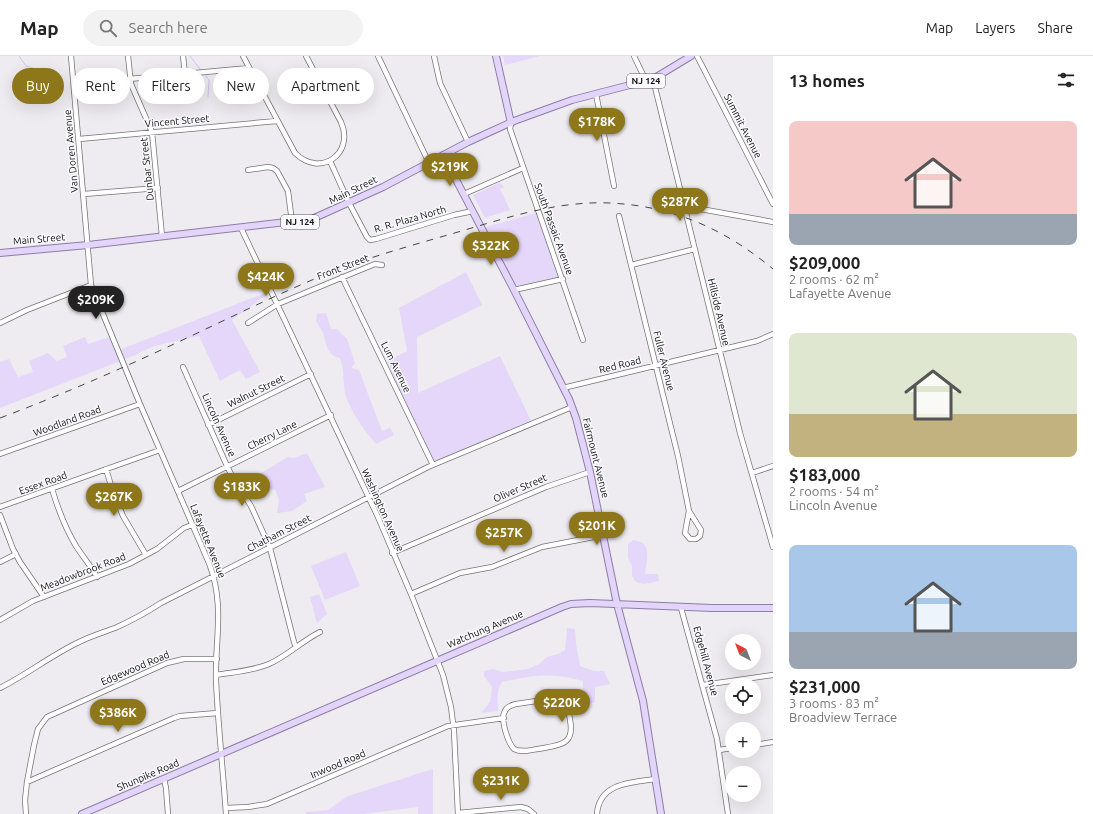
<!DOCTYPE html>
<html lang="en">
<head>
<meta charset="utf-8">
<style>
	:root { --surface:#fff; --page:#f2f2f2; --text:#222; --muted:#767676; --line:#e0e0e0; --accent:#8e761b }
	body { margin:0; font-family:Ubuntu,sans-serif; background:var(--page); color:var(--text); height:100vh; display:flex; flex-direction:column; font-size:15px; white-space:nowrap }
	* { box-sizing:border-box; margin:0 }
	p { font-size:13px; color:var(--muted) }
	.icon { flex:none; width:22px; height:22px; fill:none; stroke:currentColor; stroke-width:2; stroke-linecap:round; stroke-linejoin:round }
	.map { position:relative; flex:1; overflow:hidden }
	.drawer { display:flex; flex-direction:column; background:var(--surface); width:320px }
	.drawer>* { flex:none }
	.top-card { position:absolute; left:12px; top:12px; width:380px; height:36px; display:flex; gap:8px }
	.needle { width:26px; rotate:318deg }
	.buttons { position:absolute; left:725px; top:578px; display:grid; gap:8px }
	.buttons a { display:grid; place-items:center; width:36px; height:36px; border-radius:50%; background:var(--surface); box-shadow:0 4px 16px #0002; font-size:20px }
	.price { position:absolute; translate:-50% -34px; padding:0 9px; border-radius:14px; background:var(--accent); color:#fff; font-size:13px; line-height:26px; filter:drop-shadow(0 1px 2px #0008) }
	.price::after { content:''; position:absolute; left:50%; top:24px; width:12px; height:9px; margin-left:-6px; background:inherit; clip-path:polygon(0 0,100% 0,50% 100%) }
	.price.on { background:#222; color:#fff }
	ul { padding:0; list-style:none }
	li { display:grid; align-content:center; gap:8px; height:212px; padding:0 16px }
	li span { display:grid; place-items:center; height:124px; border-radius:8px; color:#555 }
	li>.icon { margin-inline-start:auto }
	span .icon { width:72px; height:72px; fill:#fffc; stroke-width:1 }
	li b { font-size:17px }
	h2 { display:flex; justify-content:space-between; align-items:center; height:48px; padding:0 16px; font-size:17px }
	.chip { padding:0 14px; border-radius:18px; background:var(--surface); box-shadow:0 4px 16px #0002; font-size:14px; line-height:36px }
	.chip.on { background:var(--accent); color:#fff }
	header { display:flex; align-items:center; gap:24px; box-sizing:border-box; height:56px; padding:0 20px; background:var(--surface); border-bottom:1px solid var(--line) }
	header strong { font-size:19px }
	nav { display:flex; gap:22px; margin-inline-start:auto; font-size:14px }
	.search { width:280px; height:36px; background:var(--page); display:flex; align-items:center; gap:10px; box-sizing:border-box; padding:0 14px; border-radius:22px; color:var(--muted); font-size:15px }
	main { display:flex; flex:1; min-height:0 }
	.map>svg:first-child { display:block }
	.green { fill:#e4d7f9 }
	.lines { fill:none; stroke-linecap:round; stroke-linejoin:round }
	.stream { stroke:#d6c2f5; stroke-width:1 }
	.minor-casing { stroke:#757377; stroke-width:6 }
	.major-casing { stroke:#8d7da6; stroke-width:8 }
	.minor { stroke:#fff; stroke-width:4.5 }
	.major { stroke:#e3d4fa; stroke-width:6 }
	.rail { stroke:#444345; stroke-width:1; stroke-dasharray:7 7; stroke-linecap:butt }
	.labels { text-anchor:middle; dominant-baseline:central; stroke-width:3; stroke-linejoin:round; paint-order:stroke }
	.shield { fill:#fbfafe; stroke:#565658; stroke-width:1 }
	.shield-label { font-size:9px; font-weight:bold; fill:#101011 }
	.street-label { font-size:10px; fill:#101011; stroke:#fbfafe }
</style>
</head>
<body>
<header>
<strong>Map</strong>
<div class="search"><svg class="icon" aria-label="search" viewBox="0 0 24 24"><circle cx="10" cy="10" r="6"/><path d="M15 15l6 6"/></svg>Search here</div>
<nav><a>Map</a><a>Layers</a><a>Share</a></nav>
</header>
<main>
<div class="map">
<svg width="773" height="758" viewBox="0 0 773 758">
	<rect width="100%" height="100%" fill="#eeecf0"/>
	<!-- green -->
	<path class="green" d="M503,0h37l-35,9z
		M500,127l4,4 -4,2 10,21 -25,8 -12,-23z
		M539,156l24,67 -49,10 -32,-61z
		M466,216l16,33 -65,32 1,56 82,-37 32,67 -100,41 -45,-103 20,-10 -8,-43z
		M273,234l-41,30 28,52 -14,7 -6,-9 -20,11 -21,-45 -45,10 -21,10 -133,52v-46l9,-3 9,18 15,-5 -4,-11 19,-8 9,8 10,-4 -4,-11 22,-9 3,7 24,-8 7,14z
		M326,257l5,16h6l10,10 8,24 -4,5 8,2 23,61 8,-3 4,7 -18,9c-12,-14 -26,-33 -31,-51 -2,-12 -1,-24 -5,-35 -13,-2 -14,-15 -17,-25 -2,-4 -5,-8 -7,-12l1,-7z
		M307,397l18,34 -21,7 3,7 -15,10 -15,2 2,-13 -4,-10 -11,-1 -6,-14 30,-18 6,1z
		M633,484c21,2 13,20 12,34h13l1,7 -15,3 -8,-2 -4,-6v-10l-4,-8v-14z
		M346,496l14,34 -35,14 -14,-34z
		M319,538l8,20 -10,9 -7,-26z
		M567,572l8,1 1,15 4,22 14,5h10l6,13 -15,3v15l-6,2 -6,-11v-12c-32,-9 -49,-6 -81,1 -6,9 -4,18 -4,29l-17,2 9,-11 2,-15 -8,-11v-5l9,-2 11,3 24,-3 11,-5 8,-7 11,-3 7,-4z
		M433,713v45h-15v-7l-55,7h-57v-2l22,-2 20,-14z"/>
	<g class="lines">
		<!-- stream -->
		<path class="stream" d="M19,0l7,10 7,2 8,13 4,12
			M190,0l10,13
			M205,19l4,5 -1,17"/>
		<defs>
			<path id="minor" d="M71,0l20,229 49,119 69,159c16,42 6,75 7,117 2,45 7,90 10,134
				M128,0l3,28 21,48 10,104
				M183,0l2,18
				M243,0l52,97c25,25 60,1 46,-31l-35,-66
				M378,0l51,107
				M434,0l6,27 28,59
				M634,0l12,25
				M697,0l76,148
				M653,23l87,354 33,114
				M74,28l175,-16
				M596,38l18,92
				M511,67l-1,6 73,211
				M79,83l198,-18
				M330,105l19,42 18,34 3,3 6,-1 78,-24 19,-4
				M248,114l20,-3 5,1 4,3 11,20 4,31
				M84,138l74,-6
				M464,138l59,-26
				M684,150l89,16
				M619,160l59,240 11,55 -4,22 5,6h6l4,-3 1,-6 -12,-19
				M241,172l137,289 33,77 32,81 8,32 3,24 4,83
				M631,209l64,-16
				M342,221l91,188
				M514,234l49,-11
				M0,267l27,-13 64,-25
				M248,267l30,-19 92,-38 5,-2 7,1
				M183,311l44,99 6,12 18,28 19,42 24,94 2,5
				M563,332l194,-47 16,-7
				M208,369l103,-51
				M0,398l140,-50
				M106,413l7,23 10,24 23,39
				M752,417l21,-7
				M52,433c6,20 13,39 24,57 7,11 15,20 21,31
				M178,435l153,-76
				M0,451l160,-57
				M0,459l13,34 7,13 24,35
				M392,497l154,-66 44,-15
				M0,506l16,-8
				M411,538l49,-21 32,-6 50,-20 62,-12
				M681,552l36,131 11,75
				M0,564l33,-19 96,-37 28,-15 27,-21 8,-3
				M216,619c18,-3 37,-4 53,-11 18,-8 33,-23 51,-32
				M703,629l70,-10
				M0,632c26,-13 49,-31 75,-44 13,-7 26,-11 40,-16 16,-7 32,-16 46,-25l267,-136 144,-60
				M557,642l6,2c5,5 6,12 7,20 5,26 -11,25 -32,29 -8,1 -16,4 -24,0 -6,-6 -13,-28 -10,-36 2,-6 7,-8 12,-9z
				M754,689l19,-3
				M719,694l13,-2
				M164,723l2,9 2,26
				M27,726l147,-64 6,-2 38,-3
				M226,752l22,-1 19,-3 181,-78 56,-8
				M458,757l63,-6 7,2 6,5
				M26,758l-1,-14 2,-18 7,-37 4,-16 9,-12 120,-54 17,-4h33
				M597,758c2,-31 34,-32 59,-35"/>
			<path id="major" d="M496,0l15,67
				M443,99l69,131 57,113 7,19 14,54 27,132 26,97 18,113
				M0,197l88,-8 224,-26 71,-32 85,-45 46,-21 58,-21 81,-21 38,-23
				M82,758l480,-207 9,-3 19,-1 122,5h61"/>
		</defs>
		<!-- minor casing -->
		<use href="#minor" class="minor-casing"/>
		<!-- major casing -->
		<use href="#major" class="major-casing"/>
		<!-- minor -->
		<use href="#minor" class="minor"/>
		<!-- major -->
		<use href="#major" class="major"/>
		<!-- rail -->
		<path class="rail" d="M0,362c72,-27 141,-58 210,-91 38,-18 75,-36 114,-52 49,-20 101,-33 151,-48 44,-13 88,-26 135,-24 63,3 115,26 163,66"/>
	</g>
	<g class="labels">
		<!-- shield labels -->
		<g class="shield">
			<rect x="627" y="18" width="38" height="14" rx="3"/>
			<rect x="281" y="159" width="38" height="14" rx="3"/>
		</g>
		<g class="shield-label">
			<text x="646" y="25">NJ 124</text>
			<text x="300" y="166">NJ 124</text>
		</g>
		<!-- street labels -->
		<g class="street-label">
			<text transform="translate(177 65) rotate(-5)">Vincent Street</text>
			<text transform="translate(743 70) rotate(63)">Summit Avenue</text>
			<text transform="translate(71 95) rotate(-95)">Van Doren Avenue</text>
			<text transform="translate(147 113) rotate(-96)">Dunbar Street</text>
			<text transform="translate(353 134) rotate(-26)">Main Street</text>
			<text transform="translate(410 163) rotate(-16)">R. R. Plaza North</text>
			<text transform="translate(554 173) rotate(70)">South Passaic Avenue</text>
			<text transform="translate(39 183) rotate(-5)">Main Street</text>
			<text transform="translate(343 211) rotate(-21)">Front Street</text>
			<text transform="translate(719 256) rotate(77)">Hillside Avenue</text>
			<text transform="translate(664 305) rotate(76)">Fuller Avenue</text>
			<text transform="translate(620 309) rotate(-14)">Red Road</text>
			<text transform="translate(396 311) rotate(64)">Lum Avenue</text>
			<text transform="translate(256 335) rotate(-26)">Walnut Street</text>
			<text transform="translate(67 365) rotate(-20)">Woodland Road</text>
			<text transform="translate(219 369) rotate(66)">Lincoln Avenue</text>
			<text transform="translate(272 379) rotate(-26)">Cherry Lane</text>
			<text transform="translate(596 402) rotate(76)">Fairmount Avenue</text>
			<text transform="translate(43 427) rotate(-20)">Essex Road</text>
			<text transform="translate(520 432) rotate(-23)">Oliver Street</text>
			<text transform="translate(383 454) rotate(66)">Washington Avenue</text>
			<text transform="translate(279 477) rotate(-27)">Chatham Street</text>
			<text transform="translate(208 485) rotate(68)">Lafayette Avenue</text>
			<text transform="translate(83 516) rotate(-21)">Meadowbrook Road</text>
			<text transform="translate(485 573) rotate(-23)">Watchung Avenue</text>
			<text transform="translate(706 605) rotate(75)">Edgehill Avenue</text>
			<text transform="translate(135 612) rotate(-23)">Edgewood Road</text>
			<text transform="translate(338 708) rotate(-23)">Inwood Road</text>
			<text transform="translate(148 719) rotate(-23)">Shunpike Road</text>
		</g>
	</g>
</svg>
<div class="buttons">
<a><svg class="needle" viewBox="-14 -14 28 28"><path d="M0-13l5 13h-10z" fill="#e53935"/><path d="M0 13l5-13h-10z" fill="#767676"/></svg></a>
<a><svg class="icon" aria-label="locate" viewBox="0 0 24 24"><circle cx="12" cy="12" r="6"/><path d="M12 2v4M12 18v4M2 12h4M18 12h4"/></svg></a>
<a>+</a>
<a>−</a>
</div>
<b class="price" style="left:597px;top:86px">$178K</b>
<b class="price" style="left:450px;top:131px">$219K</b>
<b class="price" style="left:680px;top:166px">$287K</b>
<b class="price" style="left:491px;top:210px">$322K</b>
<b class="price" style="left:266px;top:241px">$424K</b>
<b class="price on" style="left:96px;top:264px">$209K</b>
<b class="price" style="left:242px;top:451px">$183K</b>
<b class="price" style="left:114px;top:461px">$267K</b>
<b class="price" style="left:597px;top:490px">$201K</b>
<b class="price" style="left:504px;top:497px">$257K</b>
<b class="price" style="left:562px;top:667px">$220K</b>
<b class="price" style="left:118px;top:677px">$386K</b>
<b class="price" style="left:501px;top:745px">$231K</b>
<div class="top-card">
<a class="chip on">Buy</a>
<a class="chip">Rent</a>
<a class="chip">Filters</a>
<a class="chip">New</a>
<a class="chip">Apartment</a>
</div>
</div>
<section class="drawer">
<h2>13 homes<svg class="icon" aria-label="filters" viewBox="0 0 24 24"><path d="M4 7h16M4 17h16"/><circle cx="9" cy="7" r="2"/><circle cx="15" cy="17" r="2"/></svg></h2>
<ul>
<li><span style="background:linear-gradient(#f6c9c9 75%,#9aa5b1 0)"><svg class="icon" aria-label="home" viewBox="0 0 24 24"><path d="M3 11l9-7 9 7M6 9v11h12V9"/></svg></span><div><b>$209,000</b><p>2 rooms · 62 m²</p><p>Lafayette Avenue</p></div></li>
<li><span style="background:linear-gradient(#dfe7d0 65%,#c2b280 0)"><svg class="icon" aria-label="home" viewBox="0 0 24 24"><path d="M3 11l9-7 9 7M6 9v11h12V9"/></svg></span><div><b>$183,000</b><p>2 rooms · 54 m²</p><p>Lincoln Avenue</p></div></li>
<li><span style="background:linear-gradient(#a9c7e8 70%,#9aa5b1 0)"><svg class="icon" aria-label="home" viewBox="0 0 24 24"><path d="M3 11l9-7 9 7M6 9v11h12V9"/></svg></span><div><b>$231,000</b><p>3 rooms · 83 m²</p><p>Broadview Terrace</p></div></li>
</ul>
</section>
</main>
</body>
</html>
